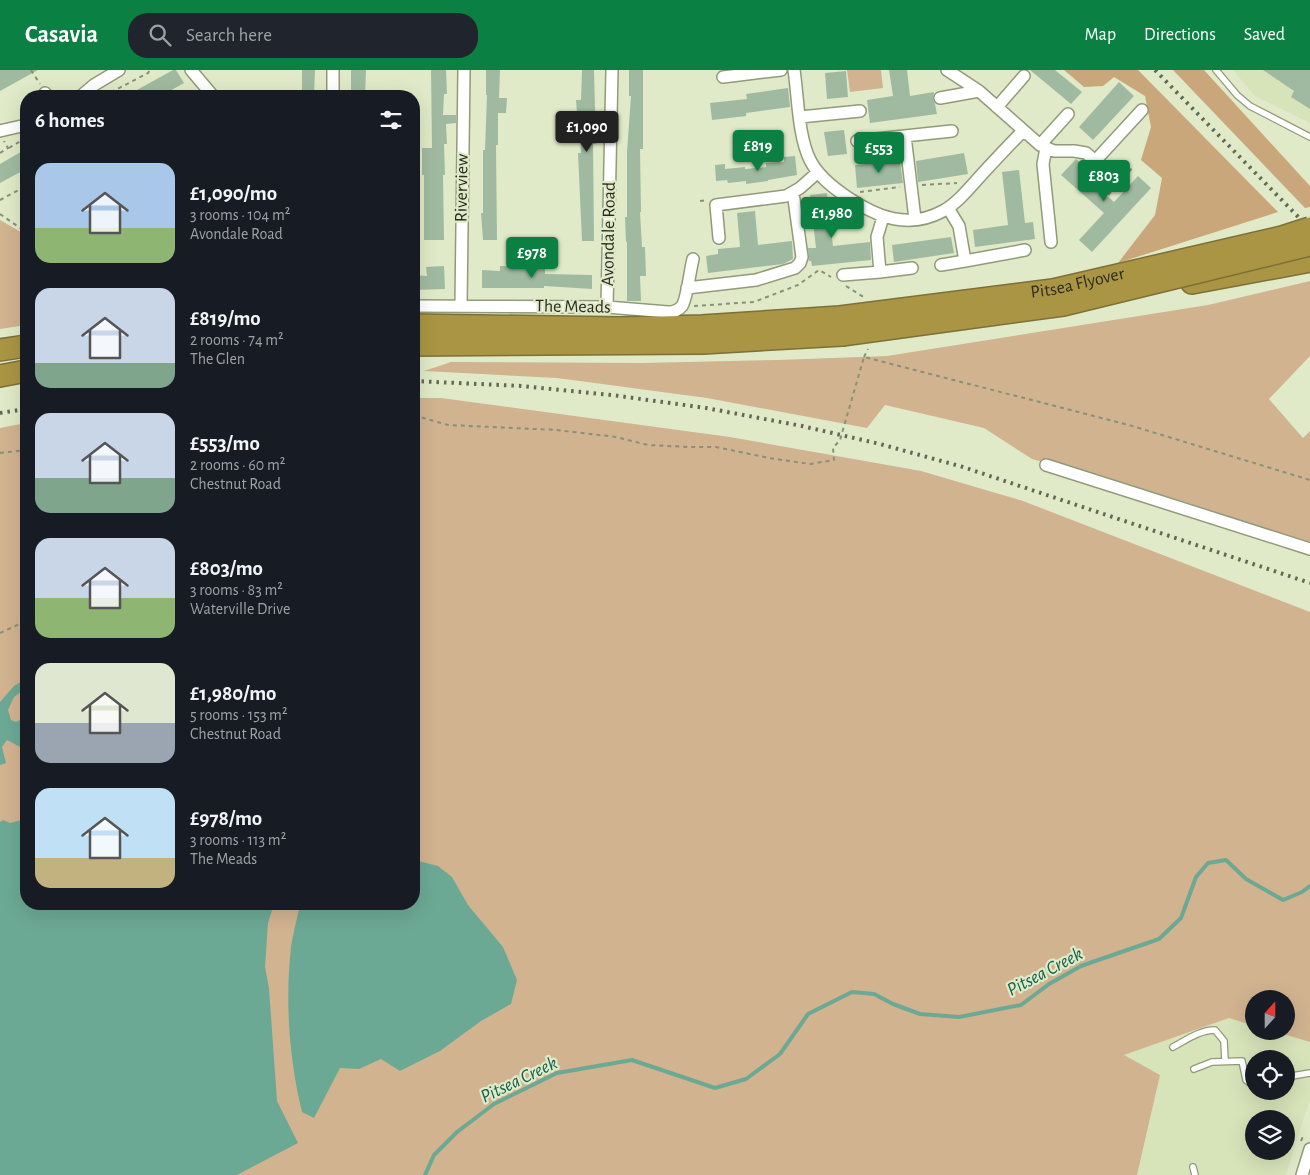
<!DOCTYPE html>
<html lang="en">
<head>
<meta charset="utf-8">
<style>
	:root { --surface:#171b24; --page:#20242c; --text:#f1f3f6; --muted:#9ea1a6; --accent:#0b8043 }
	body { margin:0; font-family:"Alegreya Sans",sans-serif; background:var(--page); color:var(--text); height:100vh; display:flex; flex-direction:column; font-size:19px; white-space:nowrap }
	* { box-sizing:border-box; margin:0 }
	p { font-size:16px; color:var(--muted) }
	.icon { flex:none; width:28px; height:28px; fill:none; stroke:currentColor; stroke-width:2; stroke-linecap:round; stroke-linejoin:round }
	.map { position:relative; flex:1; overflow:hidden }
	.panel { position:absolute; left:20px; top:20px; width:400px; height:820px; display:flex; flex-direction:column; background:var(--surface); border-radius:20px; box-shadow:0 5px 20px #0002 }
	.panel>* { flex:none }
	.needle { width:32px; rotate:21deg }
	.controls { position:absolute; left:1245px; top:920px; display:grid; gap:10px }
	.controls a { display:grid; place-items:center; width:50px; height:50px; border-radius:50%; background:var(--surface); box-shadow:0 5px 20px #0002; font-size:25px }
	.price { position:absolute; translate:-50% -42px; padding:0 11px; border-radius:5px; background:var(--accent); color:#fff; font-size:16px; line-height:32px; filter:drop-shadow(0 1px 2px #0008) }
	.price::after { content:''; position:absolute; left:50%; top:30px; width:15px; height:11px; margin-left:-8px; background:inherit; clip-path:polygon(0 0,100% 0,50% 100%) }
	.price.selected { background:#222; color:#fff }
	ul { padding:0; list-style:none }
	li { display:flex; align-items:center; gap:15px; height:125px; padding:0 15px }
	li span { display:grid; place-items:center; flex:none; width:140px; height:100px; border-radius:15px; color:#555 }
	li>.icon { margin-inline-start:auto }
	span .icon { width:60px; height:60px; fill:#fffc; stroke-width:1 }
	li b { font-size:21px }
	h2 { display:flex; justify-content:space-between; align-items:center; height:60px; padding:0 15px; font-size:21px }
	header { display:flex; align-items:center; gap:30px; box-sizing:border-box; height:70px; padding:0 25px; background:var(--accent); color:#fff }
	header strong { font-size:24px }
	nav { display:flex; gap:28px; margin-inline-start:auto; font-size:18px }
	.search { width:350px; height:45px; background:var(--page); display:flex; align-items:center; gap:12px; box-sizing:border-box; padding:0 18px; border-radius:20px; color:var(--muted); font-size:19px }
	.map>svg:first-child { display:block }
	.built { fill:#d7e3b9; fill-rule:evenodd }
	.green { fill:#d1b390 }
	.forest { fill:#caa67b }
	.water { fill:#6ca995 }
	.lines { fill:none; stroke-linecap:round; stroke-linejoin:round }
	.stream { stroke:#6ca995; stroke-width:4 }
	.building { fill:#a0baa1 }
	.lane-casing { stroke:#919a7a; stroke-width:8 }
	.street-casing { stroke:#919a7a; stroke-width:14 }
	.highway-casing { stroke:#7c7036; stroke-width:24 }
	.path { stroke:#899078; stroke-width:2; stroke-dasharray:4 4; stroke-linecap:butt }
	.lane { stroke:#fff; stroke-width:5.5 }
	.street { stroke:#fff; stroke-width:11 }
	.highway { stroke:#a99543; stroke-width:21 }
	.rail { stroke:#626854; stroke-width:4; stroke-dasharray:2.5 5; stroke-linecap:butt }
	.highway-bridge-casing { stroke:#7c7036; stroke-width:24; stroke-linecap:butt }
	.highway-bridge { stroke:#a99543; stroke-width:21 }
	.labels { text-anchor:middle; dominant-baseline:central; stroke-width:4.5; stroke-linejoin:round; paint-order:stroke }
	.street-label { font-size:18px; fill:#292c1f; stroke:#e0eac8 }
	.water-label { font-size:19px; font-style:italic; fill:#10614c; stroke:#e0eac8 }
</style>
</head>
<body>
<header>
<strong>Casavia</strong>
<div class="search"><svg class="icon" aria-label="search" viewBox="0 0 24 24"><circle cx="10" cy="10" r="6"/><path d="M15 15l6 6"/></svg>Search here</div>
<nav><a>Map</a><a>Directions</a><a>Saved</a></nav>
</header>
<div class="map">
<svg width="1310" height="1105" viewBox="0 0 1310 1105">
	<rect width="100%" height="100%" fill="#e0eac8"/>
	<!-- built -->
	<path class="built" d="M1233,0h77v53l-55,-27z
		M1229,948l25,8v5h19l37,11v57l-24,76h-149l23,-100 -37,-20zM1254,989h32v32h-32zM1254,1049h32v32h-32z"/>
	<!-- green -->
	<path class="green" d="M847,0h34l2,18 -33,4z
		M0,150l26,15v90l-26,4z
		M1310,211v75l-41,43 34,39 7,-7v113l-125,-42 -153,-43 -48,-31 -99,-23 -18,23 -160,-30 -150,-20 -133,-7 27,-9 191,1 136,-3 109,-4 321,-51z
		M414,328h27l289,39 191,34 102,30 287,111v430l-37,-11h13v-32h-32v27l-25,-8 -105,37 36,20 -23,100h-1137v-747l26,-5v481h388z"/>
	<!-- forest -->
	<path class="forest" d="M1064,0h74l140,142 -160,51 37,-48 7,-37 -21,-18 10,-33 -6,-31 -31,-19 -11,9 -19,1z
		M1173,0h31l106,116v21l-5,1z"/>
	<!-- water -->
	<path class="water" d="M26,609v9l-12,9 -6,13 3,10 5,2 8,-4 2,1v31l-19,-10 -5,7 4,16 -6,2v-63l14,-16z
		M26,749v85h248l-6,19 -3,44 4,21 8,113 21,42 -61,32h-237v-353l3,-2 7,3z
		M414,790l24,6 14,11 16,28 35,42 14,33 -6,24 -30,17 -41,30 -40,20 -19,-12 -22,10 -19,-1 -26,50 -12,-6c-13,-53 -17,-111 -11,-165 2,-14 6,-28 9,-42l2,-1h112z"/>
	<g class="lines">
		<!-- stream -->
		<path class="stream" d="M425,1105l9,-20 23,-23 37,-28 63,-31 75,-13 83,28 31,-9 34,-25 28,-40 44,-22 22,2 19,10 27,10 39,3 62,-12 28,-21 32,-18 78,-27 22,-21 15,-41 12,-14 18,-3 20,19 37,21 19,-8 8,-6"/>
	</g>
	<!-- building -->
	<path class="building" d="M0,0h38l-38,21z
		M173,0h3l8,13 -23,13h-35z
		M302,0h13l-1,26h-12z
		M351,0h15l-1,26h-14z
		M431,0h15l1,24h-3l-1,21h13v8l-10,1 1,20h-3l1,31h-2l1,65h-20v-65h-2v-27h10z
		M486,0h14l-1,28h8l-1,15h-8v32h-2l1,95h-14l-2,-27h2v-63h2l2,-55h-1z
		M582,0h12l2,74h-3l1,97h-12l-4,-88h3l-1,-40h-3l-1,-13h5z
		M629,0h14v79h-3l1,63h-1l2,35h3l1,29h-6l1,25h-14v-59h-1l-1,-25h2v-65l4,-56h-2z
		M889,0h18l3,26 24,-4 -1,7 2,5 2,10 -67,9 -3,-23 26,-4z
		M1030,0h25l27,22 -11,12z
		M1263,0h47v39l-19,-12 3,-6z
		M846,1l2,26 -21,2 -2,-26z
		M1119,12l15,14 -41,44 -14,-13z
		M788,18l2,19 -44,6v3l-34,4 -2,-17 37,-4 -1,-5z
		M844,60l3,24 -19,2 -4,-24z
		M26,79v20l-26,14v-19z
		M964,83l4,21 -50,8 -2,-21z
		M795,86l2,19 -29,5v1l-22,3v-3l-18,2 -1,-3 -11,1 -1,-16 10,-1v5l20,-2v2l21,-2v-4l18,-1v-5z
		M1076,89l19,17 -4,5 23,21 24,-26 13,12 -59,64 -13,-12 25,-27 -43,-38z
		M900,91l3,22 -46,5 -2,-23z
		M1019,100l6,53 8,-1 2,17 -60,8 -2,-17 35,-5 -6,-53z
		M827,123l6,53 37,-4 1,18 -59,6 -1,-5h-2l-1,-13h8l-6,-53z
		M755,141l3,34 34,-4 1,18 -10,5 -75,9 -2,-17 12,-2v-5l22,-2 -3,-34z
		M951,167l3,16 -60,9 -2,-17z
		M444,196l1,23 -31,1v-15l13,1 -1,-9z
		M500,196l45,1v7l47,1v14l-48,-3v2h-62v-18l18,1z"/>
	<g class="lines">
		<defs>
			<path id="lane" d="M1216,0l21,25 13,11 60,31
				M1173,977c13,-7 27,-17 42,-17l9,11 1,20
				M1194,999l18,-7 30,-1 4,19 4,3h4
				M1286,1007l24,-4
				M1193,1097l2,8"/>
			<path id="street" d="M191,0l22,26
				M794,0c4,26 4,66 16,90 8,16 22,27 37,37 30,20 61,33 96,14 16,-9 28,-25 41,-39 13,-14 26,-28 39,-41
				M947,0l32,21 61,54 14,6h20l12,2 26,22
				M723,7l58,-7
				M45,23l2,3
				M81,26l13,-11 25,-15
				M333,26v-26
				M940,28l39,-7
				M997,37l27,-31
				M800,47l60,-6
				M0,61l26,-6
				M905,66l10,83
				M857,71l95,-10
				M1040,75l28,-31
				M1046,78l-3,16 8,78
				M1096,90l46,-50
				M948,138l11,18 6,35 60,-11
				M719,168l-3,-33 70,-9 14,-8 18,-16
				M941,195l24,-4
				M880,202l32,-4
				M843,205l37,-3 -3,-35 6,-20
				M687,218l69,-8 39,-12 5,-5 2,-6 -8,-58
				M461,235l3,-235
				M414,236l193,1 61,5c5,0 10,-1 14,-6 5,-7 8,-36 11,-47
				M607,237l5,-237
				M1046,395l264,84
				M1302,1105l8,-26"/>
			<path id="highway" d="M1192,213l118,-22
				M414,255l206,3 82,-2 138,-9
				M414,275l289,-2 139,-8
				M0,280l26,-4
				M0,306l26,-5"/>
		</defs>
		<!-- lane casing -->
		<use href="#lane" class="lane-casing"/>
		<!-- street casing -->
		<use href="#street" class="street-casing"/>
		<!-- highway casing -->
		<use href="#highway" class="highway-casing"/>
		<!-- path -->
		<path class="path" d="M31,0l9,14
			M104,26l44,-23 2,-3
			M9,78l17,-10
			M0,83l8,-5 -4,-7
			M1124,108l8,-10
			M922,115l35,-2
			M860,122l40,-5
			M0,130l26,-14
			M700,131l7,-1
			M1103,131l13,-15
			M0,144l26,18
			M846,216l19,12
			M694,236l60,-4 44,-17 21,-15 12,7
			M864,287l4,-8
			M414,348l6,-1 28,8 109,5 59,7 32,8 41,2h27l53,11 41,6 24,-4 -1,-12 7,-8 24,-83 265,68 181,55
			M0,383l26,-3
			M0,563l26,-12
			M1301,1071l2,-5"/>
		<!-- lane -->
		<use href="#lane" class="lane"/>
		<!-- street -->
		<use href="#street" class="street"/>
		<!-- highway -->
		<use href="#highway" class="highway"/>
		<!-- rail -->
		<path class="rail" d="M1155,0l155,159
			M414,311l108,5 90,9 94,13 96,18 78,18 83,23 347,116
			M0,343l26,-4"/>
		<defs>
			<g id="highway-bridge">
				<path id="s1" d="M840,247l213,-27 229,-53 28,-9"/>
				<path d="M842,265l221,-30 247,-60"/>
			</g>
		</defs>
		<!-- highway-bridge casing -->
		<use href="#highway-bridge" class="highway-bridge-casing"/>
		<!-- highway-bridge -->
		<use href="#highway-bridge" class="highway-bridge"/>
	</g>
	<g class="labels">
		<!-- street labels -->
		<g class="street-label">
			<text transform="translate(462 118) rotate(-89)">Riverview</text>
			<text transform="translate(609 164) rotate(-89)">Avondale Road</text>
			<text stroke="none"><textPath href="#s1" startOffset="240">Pitsea Flyover</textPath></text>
			<text transform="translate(573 237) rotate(1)">The Meads</text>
		</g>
		<!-- water labels -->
		<g class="water-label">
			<text transform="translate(1045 902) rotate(-28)">Pitsea Creek</text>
			<text transform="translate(519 1010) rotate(-26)">Pitsea Creek</text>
		</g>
	</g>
</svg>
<div class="controls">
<a><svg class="needle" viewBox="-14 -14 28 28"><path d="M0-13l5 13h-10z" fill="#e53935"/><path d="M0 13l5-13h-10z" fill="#9ea1a6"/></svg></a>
<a><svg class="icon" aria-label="locate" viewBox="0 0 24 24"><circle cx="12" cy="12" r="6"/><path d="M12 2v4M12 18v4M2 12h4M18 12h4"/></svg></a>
<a><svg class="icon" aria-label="layers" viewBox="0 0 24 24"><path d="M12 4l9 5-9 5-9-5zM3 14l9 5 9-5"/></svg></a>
</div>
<b class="price selected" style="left:587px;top:83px">£1,090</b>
<b class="price" style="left:758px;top:102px">£819</b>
<b class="price" style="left:879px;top:104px">£553</b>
<b class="price" style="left:1104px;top:132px">£803</b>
<b class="price" style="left:832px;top:169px">£1,980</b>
<b class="price" style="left:532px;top:209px">£978</b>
<section class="panel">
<h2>6 homes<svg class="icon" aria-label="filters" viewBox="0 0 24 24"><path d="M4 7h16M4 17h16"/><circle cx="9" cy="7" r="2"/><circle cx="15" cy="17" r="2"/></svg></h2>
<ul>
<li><span style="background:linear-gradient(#a9c7e8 65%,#8fb573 0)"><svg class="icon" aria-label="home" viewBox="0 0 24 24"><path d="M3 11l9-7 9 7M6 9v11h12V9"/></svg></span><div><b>£1,090/mo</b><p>3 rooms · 104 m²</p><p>Avondale Road</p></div></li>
<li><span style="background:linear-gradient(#c9d6e8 75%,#7fa58c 0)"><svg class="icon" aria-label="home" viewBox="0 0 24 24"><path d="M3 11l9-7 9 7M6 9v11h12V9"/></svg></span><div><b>£819/mo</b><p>2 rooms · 74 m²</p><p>The Glen</p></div></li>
<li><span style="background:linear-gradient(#c9d6e8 65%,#7fa58c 0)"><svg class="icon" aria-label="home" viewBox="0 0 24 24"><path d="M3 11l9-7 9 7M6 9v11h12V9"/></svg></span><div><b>£553/mo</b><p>2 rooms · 60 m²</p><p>Chestnut Road</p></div></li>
<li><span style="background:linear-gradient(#c9d6e8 60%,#8fb573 0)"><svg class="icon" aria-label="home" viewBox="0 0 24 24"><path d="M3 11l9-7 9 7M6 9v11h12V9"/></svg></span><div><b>£803/mo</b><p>3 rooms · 83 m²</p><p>Waterville Drive</p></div></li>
<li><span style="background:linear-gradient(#dfe7d0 60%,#9aa5b1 0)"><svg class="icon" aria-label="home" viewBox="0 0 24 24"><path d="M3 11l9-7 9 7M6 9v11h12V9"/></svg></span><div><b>£1,980/mo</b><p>5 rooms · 153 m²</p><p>Chestnut Road</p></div></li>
<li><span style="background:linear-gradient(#bfe0f5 70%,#c2b280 0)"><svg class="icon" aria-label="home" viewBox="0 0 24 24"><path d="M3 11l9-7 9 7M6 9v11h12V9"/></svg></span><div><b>£978/mo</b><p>3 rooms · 113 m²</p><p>The Meads</p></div></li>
</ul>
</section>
</div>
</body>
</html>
